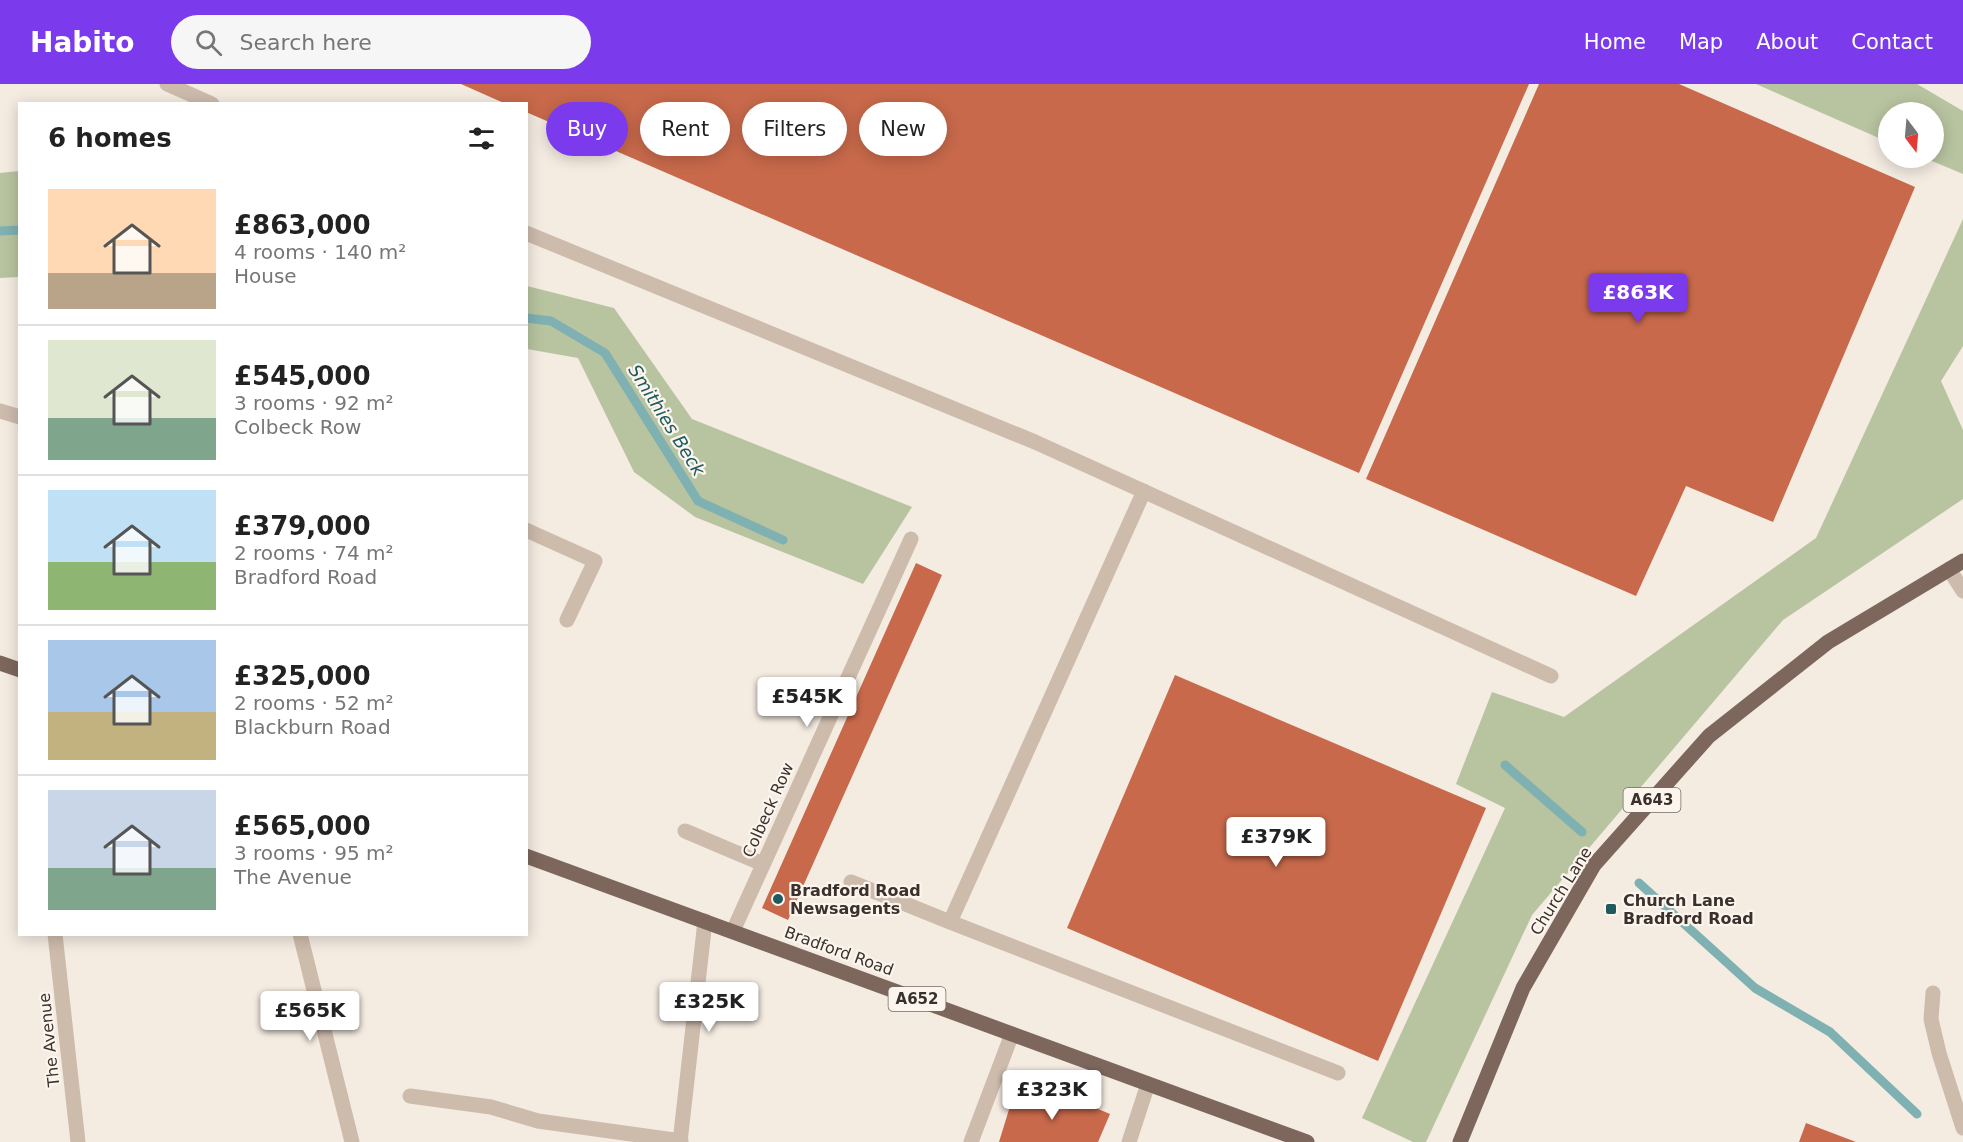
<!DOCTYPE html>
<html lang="en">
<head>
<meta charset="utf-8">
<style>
	:root { --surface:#fff; --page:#f6f6f6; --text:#222; --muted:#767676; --line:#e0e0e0; --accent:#7c3aed }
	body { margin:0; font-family:"DejaVu Sans",sans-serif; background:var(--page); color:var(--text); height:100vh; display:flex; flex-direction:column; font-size:22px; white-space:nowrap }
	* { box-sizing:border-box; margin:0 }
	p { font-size:20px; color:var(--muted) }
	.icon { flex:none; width:33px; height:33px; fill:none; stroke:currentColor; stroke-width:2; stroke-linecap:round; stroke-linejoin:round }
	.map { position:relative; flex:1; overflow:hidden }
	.drawer { position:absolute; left:18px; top:18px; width:510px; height:834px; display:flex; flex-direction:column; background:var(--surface); border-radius:0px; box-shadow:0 3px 15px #0003 }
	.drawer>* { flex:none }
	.top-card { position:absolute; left:546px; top:18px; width:570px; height:54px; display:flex; gap:12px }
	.needle { width:39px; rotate:164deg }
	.buttons { position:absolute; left:1878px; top:18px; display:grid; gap:12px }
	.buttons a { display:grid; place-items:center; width:66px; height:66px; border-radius:50%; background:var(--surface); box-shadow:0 3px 15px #0003; font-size:30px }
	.price { position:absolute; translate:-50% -51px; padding:0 14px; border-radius:6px; background:#fff; color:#222; font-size:20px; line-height:39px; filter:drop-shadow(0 2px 3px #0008) }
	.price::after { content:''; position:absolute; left:50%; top:36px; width:18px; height:14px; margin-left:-9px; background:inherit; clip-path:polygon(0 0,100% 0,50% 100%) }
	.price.selected { background:var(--accent); color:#fff }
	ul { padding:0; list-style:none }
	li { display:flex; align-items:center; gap:18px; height:150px; padding:0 30px }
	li+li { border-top:2px solid var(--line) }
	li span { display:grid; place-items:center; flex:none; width:168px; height:120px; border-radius:0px; color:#555 }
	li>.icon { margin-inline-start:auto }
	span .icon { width:72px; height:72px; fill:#fffc; stroke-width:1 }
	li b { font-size:26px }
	h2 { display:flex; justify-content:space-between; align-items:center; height:72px; padding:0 30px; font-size:26px }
	.chip { padding:0 21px; border-radius:27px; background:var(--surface); box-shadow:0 3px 15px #0003; font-size:21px; line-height:54px }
	.chip.selected { background:var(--accent); color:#fff }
	header { display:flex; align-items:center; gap:36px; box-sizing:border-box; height:84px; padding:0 30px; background:var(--accent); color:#fff }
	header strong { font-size:28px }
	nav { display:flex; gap:33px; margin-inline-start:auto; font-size:21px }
	.search { width:420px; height:54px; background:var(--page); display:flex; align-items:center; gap:15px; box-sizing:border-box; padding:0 21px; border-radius:33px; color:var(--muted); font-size:22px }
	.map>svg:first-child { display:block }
	.green { fill:#b8c4a0 }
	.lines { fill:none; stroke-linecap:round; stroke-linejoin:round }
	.stream { stroke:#7fb0b2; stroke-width:9 }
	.building { fill:#c8694b }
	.service { stroke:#cdbbac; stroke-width:15 }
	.minor { stroke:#cdbbac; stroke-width:15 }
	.primary { stroke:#7d675c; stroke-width:15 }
	.poi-dot { fill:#1f5a5e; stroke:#fbf5ee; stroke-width:2 }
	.labels { text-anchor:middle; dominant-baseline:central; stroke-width:4.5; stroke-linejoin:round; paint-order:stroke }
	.shield { fill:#fbf5ee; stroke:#756b66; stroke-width:1.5 }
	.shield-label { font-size:15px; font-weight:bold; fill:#3b302b }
	.street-label { font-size:16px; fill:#3b302b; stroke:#fbf5ee }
	.poi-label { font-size:16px; font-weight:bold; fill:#3b302b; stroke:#fbf5ee; text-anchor:start }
	.water-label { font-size:18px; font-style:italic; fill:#1f5a5e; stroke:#fbf5ee }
</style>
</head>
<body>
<header>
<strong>Habito</strong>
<div class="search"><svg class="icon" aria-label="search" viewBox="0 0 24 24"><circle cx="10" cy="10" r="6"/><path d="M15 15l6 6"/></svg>Search here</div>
<nav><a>Home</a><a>Map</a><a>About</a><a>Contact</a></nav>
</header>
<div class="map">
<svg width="1963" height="1058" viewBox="0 0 1963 1058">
	<rect width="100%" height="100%" fill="#f4ebe1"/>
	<!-- green -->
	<path class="green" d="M1756,0h161l46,27v63l-38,-16h9v-46h-46v30z
		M19,87v106l-19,1v-105z
		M1963,135v127l-22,35 22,49v69l-180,121 -251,295 -106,227h-13l-51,-24 143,-310 -49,-24 36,-92 72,25 252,-179z
		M527,202l87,22 78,111 220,88 -49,77 -168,-67 -61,-45 -56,-114 -51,-9z"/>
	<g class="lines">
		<!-- stream -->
		<path class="stream" d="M0,147l20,-1
			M526,234l25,3 54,32 93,148 85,39
			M1505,681l77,67
			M1639,799l116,105 75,44 87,82"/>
	</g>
	<!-- building -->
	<path class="building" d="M461,0h1068l-170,389 -833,-361v-8h-20z
		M1539,0h140l236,103 -142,335 -87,-36 -50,110 -270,-117z
		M916,479l26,12 -154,345 -26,-12z
		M1175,591l311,133 -108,253 -311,-133z
		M1015,1006l31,11 1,-3 21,10 4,-10 38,16 -12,28h-99z
		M1806,1039l50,19h-57z"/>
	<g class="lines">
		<!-- service -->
		<path class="service" d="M167,0l45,20
			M526,149l509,209 516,234
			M0,327l20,6
			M1144,407l-194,431 388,151
			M526,446l69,31 -28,59
			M685,747l78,33
			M851,798l99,40
			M410,1012l81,11 47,14 143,20
			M971,1058l41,-108"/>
		<!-- minor -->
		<path class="minor" d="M1949,485l14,22
			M733,847l178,-392
			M55,850l23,208
			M300,850l52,208
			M1933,909l-2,26 8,34 24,75
			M680,1058l25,-221
			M1129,1058l19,-58"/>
		<!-- primary -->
		<path class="primary" d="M0,579l20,7
			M526,772l781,286
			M1460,1058l63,-154 71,-123 115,-129 119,-94 135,-81"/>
	</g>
	<!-- markers -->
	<g class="poi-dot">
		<circle cx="778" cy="815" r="6"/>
		<rect x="1605" y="819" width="12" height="12" rx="3"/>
	</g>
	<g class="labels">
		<!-- shield labels -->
		<g class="shield">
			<rect x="1623.5" y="704" width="57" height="24" rx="4.5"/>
			<rect x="888.5" y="903" width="57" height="24" rx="4.5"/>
		</g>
		<g class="shield-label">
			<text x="1652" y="716">A643</text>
			<text x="917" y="915">A652</text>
		</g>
		<!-- street labels -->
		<g class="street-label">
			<text transform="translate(768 726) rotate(-66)">Colbeck Row</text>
			<text transform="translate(1561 807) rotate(-58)">Church Lane</text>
			<text transform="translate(839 867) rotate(20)">Bradford Road</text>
			<text transform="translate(49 956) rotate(-96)">The Avenue</text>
		</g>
		<!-- poi labels -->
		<g class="poi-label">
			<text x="790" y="806">Bradford Road<tspan x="790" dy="18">Newsagents</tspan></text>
			<text x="1623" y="816">Church Lane<tspan x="1623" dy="18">Bradford Road</tspan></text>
		</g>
		<!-- water labels -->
		<g class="water-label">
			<text transform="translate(667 336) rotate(58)">Smithies Beck</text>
		</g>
	</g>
</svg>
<div class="buttons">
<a><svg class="needle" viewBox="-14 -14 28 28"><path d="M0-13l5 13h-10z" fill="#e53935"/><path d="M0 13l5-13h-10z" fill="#767676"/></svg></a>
</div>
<b class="price selected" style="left:1638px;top:240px">£863K</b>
<b class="price" style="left:807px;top:644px">£545K</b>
<b class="price" style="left:1276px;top:784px">£379K</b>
<b class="price" style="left:709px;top:949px">£325K</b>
<b class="price" style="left:310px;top:958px">£565K</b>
<b class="price" style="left:1052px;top:1037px">£323K</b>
<div class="top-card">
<a class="chip selected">Buy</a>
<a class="chip">Rent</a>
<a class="chip">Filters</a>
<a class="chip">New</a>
</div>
<section class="drawer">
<h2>6 homes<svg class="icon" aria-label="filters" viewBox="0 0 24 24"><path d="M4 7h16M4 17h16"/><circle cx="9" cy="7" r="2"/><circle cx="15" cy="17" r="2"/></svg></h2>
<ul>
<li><span style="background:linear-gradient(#ffd9b3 70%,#b9a48a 0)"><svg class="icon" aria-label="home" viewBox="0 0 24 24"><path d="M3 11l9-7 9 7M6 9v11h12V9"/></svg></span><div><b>£863,000</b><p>4 rooms · 140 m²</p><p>House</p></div></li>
<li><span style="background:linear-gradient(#dfe7d0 65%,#7fa58c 0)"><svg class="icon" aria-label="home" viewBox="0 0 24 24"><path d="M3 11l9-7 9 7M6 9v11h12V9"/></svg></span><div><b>£545,000</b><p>3 rooms · 92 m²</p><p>Colbeck Row</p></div></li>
<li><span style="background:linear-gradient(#bfe0f5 60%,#8fb573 0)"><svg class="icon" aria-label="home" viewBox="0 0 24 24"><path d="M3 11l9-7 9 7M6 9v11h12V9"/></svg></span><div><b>£379,000</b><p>2 rooms · 74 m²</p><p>Bradford Road</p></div></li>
<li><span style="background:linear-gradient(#a9c7e8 60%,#c2b280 0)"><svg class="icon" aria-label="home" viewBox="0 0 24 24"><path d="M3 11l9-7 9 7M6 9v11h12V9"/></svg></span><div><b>£325,000</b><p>2 rooms · 52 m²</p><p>Blackburn Road</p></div></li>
<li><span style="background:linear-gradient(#c9d6e8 65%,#7fa58c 0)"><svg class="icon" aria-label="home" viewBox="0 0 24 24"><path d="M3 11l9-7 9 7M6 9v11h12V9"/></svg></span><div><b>£565,000</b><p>3 rooms · 95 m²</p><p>The Avenue</p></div></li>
</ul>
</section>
</div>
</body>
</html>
